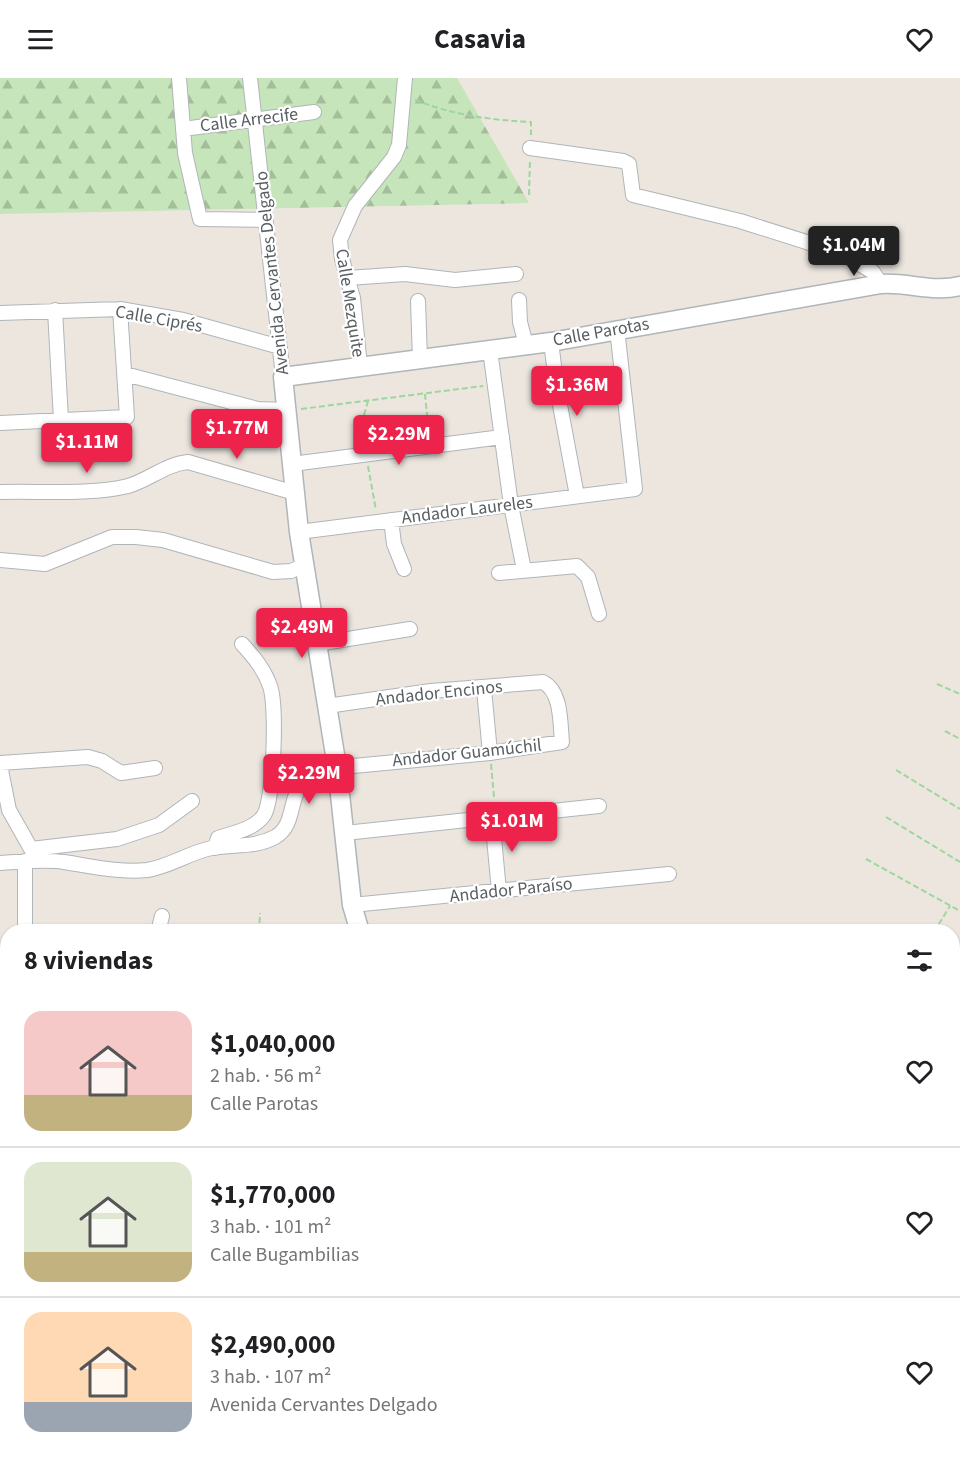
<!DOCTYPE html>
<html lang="es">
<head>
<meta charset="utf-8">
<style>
	:root { --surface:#fff; --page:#f2f2f2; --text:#202124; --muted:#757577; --line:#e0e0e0; --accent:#ee234b }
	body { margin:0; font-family:"Source Sans 3",sans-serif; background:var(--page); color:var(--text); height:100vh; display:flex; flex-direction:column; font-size:22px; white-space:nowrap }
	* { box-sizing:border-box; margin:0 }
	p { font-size:20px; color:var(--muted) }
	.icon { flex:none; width:33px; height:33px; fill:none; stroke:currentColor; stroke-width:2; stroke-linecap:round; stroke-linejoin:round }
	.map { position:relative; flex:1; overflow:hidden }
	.drawer { position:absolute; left:0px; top:846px; width:960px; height:536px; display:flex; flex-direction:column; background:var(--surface); border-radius:24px 24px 0 0; box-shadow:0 2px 4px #0004 }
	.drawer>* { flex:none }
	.price { position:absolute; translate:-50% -51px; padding:0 14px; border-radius:6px; background:var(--accent); color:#fff; font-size:20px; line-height:39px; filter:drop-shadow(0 2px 3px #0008) }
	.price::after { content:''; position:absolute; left:50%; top:36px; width:18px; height:14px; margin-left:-9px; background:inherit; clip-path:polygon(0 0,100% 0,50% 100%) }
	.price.selected { background:#222; color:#fff }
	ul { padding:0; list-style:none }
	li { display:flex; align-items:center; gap:18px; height:150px; padding:0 24px }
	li+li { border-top:2px solid var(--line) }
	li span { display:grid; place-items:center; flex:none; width:168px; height:120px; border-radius:18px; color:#555 }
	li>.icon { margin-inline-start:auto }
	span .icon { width:72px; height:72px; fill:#fffc; stroke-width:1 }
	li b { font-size:26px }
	h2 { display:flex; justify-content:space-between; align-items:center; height:72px; padding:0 24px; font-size:26px }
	header { display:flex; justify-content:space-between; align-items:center; height:78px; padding:0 24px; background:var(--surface); font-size:27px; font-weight:700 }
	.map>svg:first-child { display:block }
	.forest { fill:url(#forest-firs) }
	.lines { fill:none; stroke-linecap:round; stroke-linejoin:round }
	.pedestrian-casing { stroke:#b0b5b8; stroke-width:14 }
	.minor-casing { stroke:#b0b5b8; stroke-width:16 }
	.tertiary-casing { stroke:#b0b5b8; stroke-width:21 }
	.path { stroke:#9dd79d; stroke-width:2; stroke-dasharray:6 3; stroke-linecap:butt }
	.pedestrian { stroke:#fff; stroke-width:10 }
	.minor { stroke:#fff; stroke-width:14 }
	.tertiary { stroke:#fff; stroke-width:18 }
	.labels { text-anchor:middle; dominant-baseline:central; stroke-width:4.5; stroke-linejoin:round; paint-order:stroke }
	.street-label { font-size:18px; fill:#585e61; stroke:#fff }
</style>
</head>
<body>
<header><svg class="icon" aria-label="menu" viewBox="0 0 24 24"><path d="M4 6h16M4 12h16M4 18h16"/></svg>Casavia<svg class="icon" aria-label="heart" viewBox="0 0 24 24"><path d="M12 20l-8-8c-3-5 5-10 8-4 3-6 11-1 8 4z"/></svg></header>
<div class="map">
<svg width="960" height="1381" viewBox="0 0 960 1381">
	<defs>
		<pattern id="forest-firs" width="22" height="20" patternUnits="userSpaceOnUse" patternTransform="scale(1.5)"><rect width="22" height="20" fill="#c6e5ba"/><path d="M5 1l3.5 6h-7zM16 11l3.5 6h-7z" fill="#a4bd9b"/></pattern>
	</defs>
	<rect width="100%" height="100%" fill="#ece6df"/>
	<!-- forest -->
	<path class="forest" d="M0,0h457l72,125 -529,11z"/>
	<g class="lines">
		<defs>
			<path id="pedestrian" d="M952,974l8,1"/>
			<path id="minor" d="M179,0l6,75 15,66 66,1
				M250,0l33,299
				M183,51l131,-17
				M530,70l93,13 6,3 4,31 107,26 101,32 32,19 8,12
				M348,200l57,-4 50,6 61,-6
				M519,222l1,22 6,23
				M418,223l2,58
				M55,232l6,110
				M0,235l120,-4 63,11 97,27
				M551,264l6,47 20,107
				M490,272l21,155 13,65
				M360,288l-7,-68 -11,-39 -2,-19 15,-34 39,-49 5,-12 6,-67
				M125,296l133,35 29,1
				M0,345l127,-6 -7,-108
				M292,386l210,-27
				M2,414c39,-1 89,3 126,-6 21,-6 38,-22 60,-24l107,31
				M391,442l3,24 10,25
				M299,454l336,-43 -18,-160
				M0,482l45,4 67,-27h24l27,3 110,32 18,-1 14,-6
				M499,495l78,-7 11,11 11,37
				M317,566l93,-15
				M484,611l6,64
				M0,685l88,-6 14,4 19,12 34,-5
				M0,687l9,45 26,46
				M492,739l7,74
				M345,755l254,-27
				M215,770l3,-10c15,-5 37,-9 46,-23 10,-16 13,-110 6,-129 -6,-17 -16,-29 -28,-42
				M31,771l86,-10 42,-14 33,-24
				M0,785c21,-1 43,-4 64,-1 26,4 56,11 83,8 22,-3 43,-18 65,-22 22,-4 43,0 63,-11 26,-14 7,-54 47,-68l168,-16 72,-11c-2,-19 0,-50 -19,-60l-112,9 -104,15
				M352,827l317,-31
				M25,854v-71
				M158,854l4,-16
				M0,1070h8
				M0,1153l8,-46
				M91,1381l1,-7
				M204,1381l1,-7
				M720,1381l1,-7
				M793,1381l1,-7
				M939,1381l2,-7"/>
			<path id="tertiary" d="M360,854l-8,-27 -15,-138 -38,-235 -16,-155 268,-35 330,-58c27,-2 53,9 79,2
				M952,1178l8,1
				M952,1201l8,1
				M952,1297l8,-46
				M952,1348l8,2
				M592,1381l1,-7"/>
		</defs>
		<!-- pedestrian casing -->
		<use href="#pedestrian" class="pedestrian-casing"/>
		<!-- minor casing -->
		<use href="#minor" class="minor-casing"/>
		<!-- tertiary casing -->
		<use href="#tertiary" class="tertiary-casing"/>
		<!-- path -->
		<path class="path" d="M415,22c39,15 75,20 116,22v13
			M529,117l1,-36
			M425,316l4,41
			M301,331l182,-23
			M365,364l-1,-27 4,-14
			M368,388l8,44
			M937,606l23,10
			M945,653l15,8
			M491,686l3,33
			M896,692l64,39
			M886,739l74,45
			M866,781l94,52
			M259,854l1,-19
			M934,854l16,-26"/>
		<!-- pedestrian -->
		<use href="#pedestrian" class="pedestrian"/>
		<!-- minor -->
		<use href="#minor" class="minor"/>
		<!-- tertiary -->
		<use href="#tertiary" class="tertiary"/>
	</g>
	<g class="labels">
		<!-- street labels -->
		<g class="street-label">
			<text transform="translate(249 42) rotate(-7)">Calle Arrecife</text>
			<text transform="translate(272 195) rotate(-96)">Avenida Cervantes Delgado</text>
			<text transform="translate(350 225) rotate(81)">Calle Mezquite</text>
			<text transform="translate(159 241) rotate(10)">Calle Ciprés</text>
			<text transform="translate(601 254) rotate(-10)">Calle Parotas</text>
			<text transform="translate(467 432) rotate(-7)">Andador Laureles</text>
			<text transform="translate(439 615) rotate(-6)">Andador Encinos</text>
			<text transform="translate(467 675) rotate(-6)">Andador Guamúchil</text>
			<text transform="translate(511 812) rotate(-6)">Andador Paraíso</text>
		</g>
	</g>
</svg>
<b class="price selected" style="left:854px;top:199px">$1.04M</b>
<b class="price" style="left:577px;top:339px">$1.36M</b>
<b class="price" style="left:237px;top:382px">$1.77M</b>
<b class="price" style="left:399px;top:388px">$2.29M</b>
<b class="price" style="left:87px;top:396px">$1.11M</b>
<b class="price" style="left:302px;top:581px">$2.49M</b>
<b class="price" style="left:309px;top:727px">$2.29M</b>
<b class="price" style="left:512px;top:775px">$1.01M</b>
<section class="drawer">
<h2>8 viviendas<svg class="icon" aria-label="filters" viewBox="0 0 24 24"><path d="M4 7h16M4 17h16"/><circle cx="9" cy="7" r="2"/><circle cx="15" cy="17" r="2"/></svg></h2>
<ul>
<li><span style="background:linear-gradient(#f6c9c9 70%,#c2b280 0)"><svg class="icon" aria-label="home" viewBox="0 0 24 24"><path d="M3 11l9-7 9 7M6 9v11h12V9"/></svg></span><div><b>$1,040,000</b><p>2 hab. · 56 m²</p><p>Calle Parotas</p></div><svg class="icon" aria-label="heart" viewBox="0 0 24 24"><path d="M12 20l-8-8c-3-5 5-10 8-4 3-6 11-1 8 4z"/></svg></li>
<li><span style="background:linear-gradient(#dfe7d0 75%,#c2b280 0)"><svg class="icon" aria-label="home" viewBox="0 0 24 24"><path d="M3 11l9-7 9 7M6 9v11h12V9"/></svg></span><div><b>$1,770,000</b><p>3 hab. · 101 m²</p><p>Calle Bugambilias</p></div><svg class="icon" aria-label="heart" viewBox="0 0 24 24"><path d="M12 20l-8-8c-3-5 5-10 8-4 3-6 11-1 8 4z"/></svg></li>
<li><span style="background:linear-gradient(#ffd9b3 75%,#9aa5b1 0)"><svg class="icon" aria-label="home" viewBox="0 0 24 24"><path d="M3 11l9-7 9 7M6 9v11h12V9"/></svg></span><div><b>$2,490,000</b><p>3 hab. · 107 m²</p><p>Avenida Cervantes Delgado</p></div><svg class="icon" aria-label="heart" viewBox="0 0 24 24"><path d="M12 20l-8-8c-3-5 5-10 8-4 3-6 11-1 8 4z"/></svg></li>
</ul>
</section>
</div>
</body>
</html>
